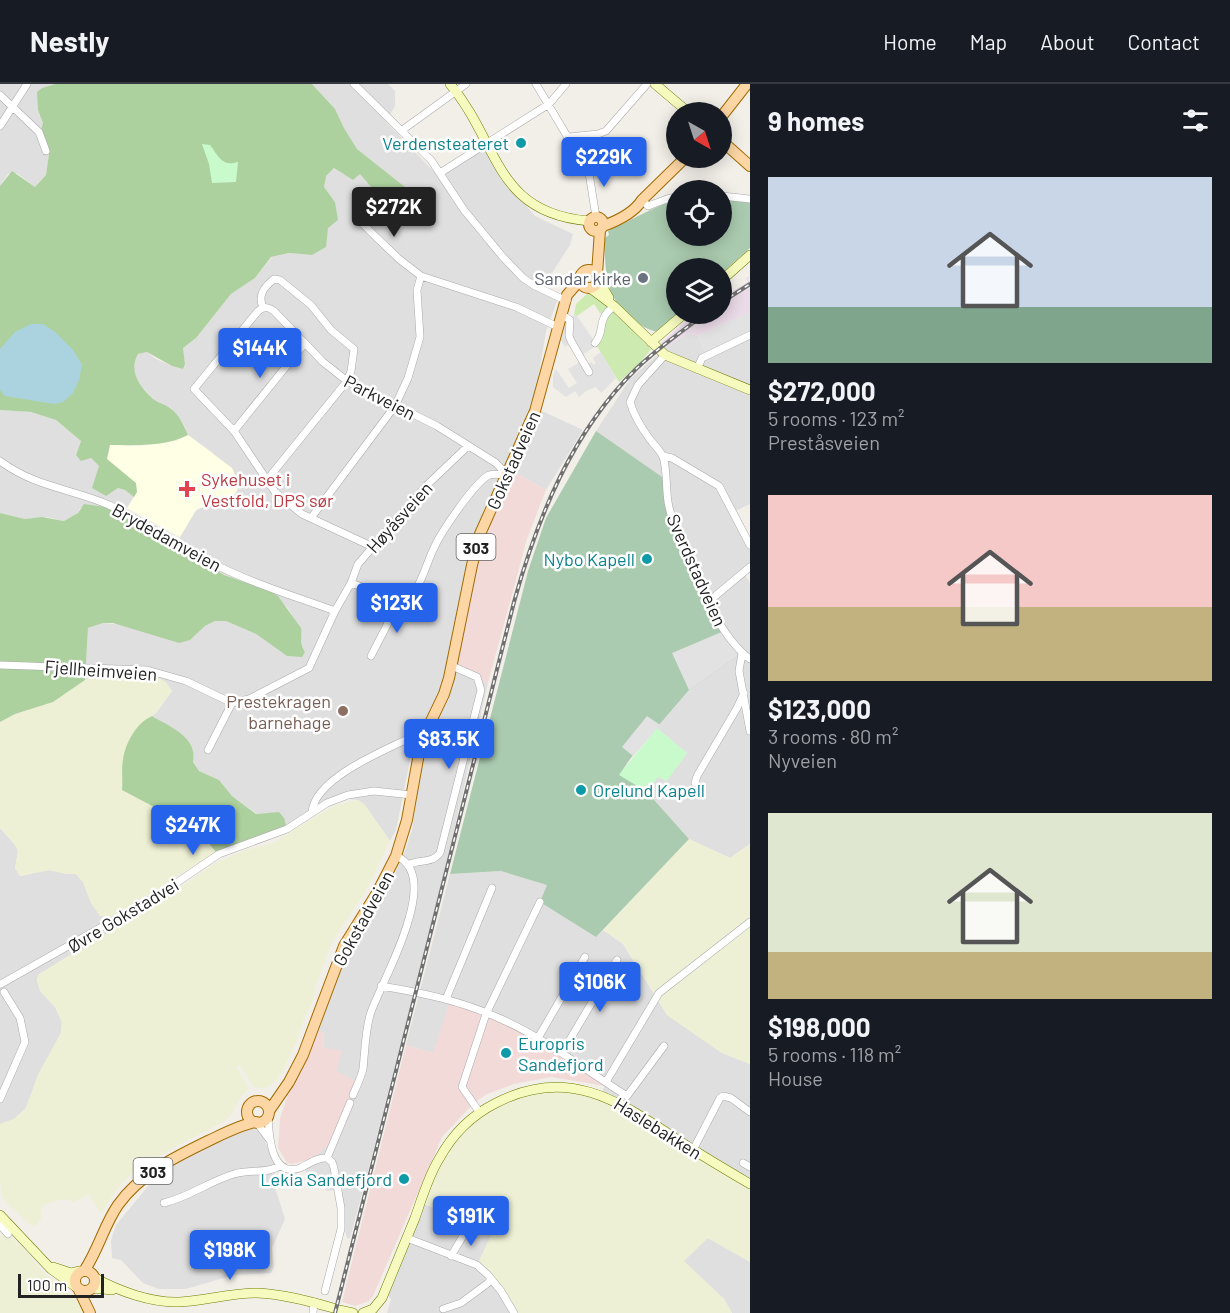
<!DOCTYPE html>
<html lang="en">
<head>
<meta charset="utf-8">
<style>
	:root { --surface:#171b24; --page:#20242c; --text:#f1f3f6; --muted:#9ea1a6; --line:#363941; --accent:#2563eb }
	body { margin:0; font-family:Barlow,sans-serif; background:var(--page); color:var(--text); height:100vh; display:flex; flex-direction:column; font-size:22px; white-space:nowrap }
	* { box-sizing:border-box; margin:0 }
	p { font-size:20px; color:var(--muted) }
	.icon { flex:none; width:33px; height:33px; fill:none; stroke:currentColor; stroke-width:2; stroke-linecap:round; stroke-linejoin:round }
	.map { position:relative; flex:1; overflow:hidden }
	.details { display:flex; flex-direction:column; background:var(--surface); width:480px }
	.details>* { flex:none }
	.needle { width:39px; rotate:141deg }
	.buttons { position:absolute; left:666px; top:18px; display:grid; gap:12px }
	.buttons a { display:grid; place-items:center; width:66px; height:66px; border-radius:50%; background:var(--surface); box-shadow:0 3px 15px #0003; font-size:30px }
	.scale { position:absolute; left:18px; bottom:15px; width:86px; box-sizing:border-box; padding-left:6px; border:3px solid #222; border-top:0; font-size:16px; line-height:21px; white-space:nowrap; color:#222; -webkit-text-stroke:4px #fff; paint-order:stroke }
	.price { position:absolute; translate:-50% -51px; padding:0 14px; border-radius:6px; background:var(--accent); color:#fff; font-size:20px; line-height:39px; filter:drop-shadow(0 2px 3px #0008) }
	.price::after { content:''; position:absolute; left:50%; top:36px; width:18px; height:14px; margin-left:-9px; background:inherit; clip-path:polygon(0 0,100% 0,50% 100%) }
	.price.on { background:#222; color:#fff }
	ul { padding:0; list-style:none }
	li { display:grid; align-content:center; gap:12px; height:318px; padding:0 18px }
	li span { display:grid; place-items:center; height:186px; border-radius:0px; color:#555 }
	li>.icon { margin-inline-start:auto }
	span .icon { width:108px; height:108px; fill:#fffc; stroke-width:1 }
	li b { font-size:26px }
	h2 { display:flex; justify-content:space-between; align-items:center; height:72px; padding:0 18px; font-size:26px }
	header { display:flex; align-items:center; gap:36px; box-sizing:border-box; height:84px; padding:0 30px; background:var(--surface); border-bottom:2px solid var(--line) }
	header strong { font-size:28px }
	nav { display:flex; gap:33px; margin-inline-start:auto; font-size:21px }
	main { display:flex; flex:1; min-height:0 }
	.map>svg:first-child { display:block }
	.residential { fill:#e0dfdf }
	.commercial { fill:#f2dad9 }
	.industrial { fill:#ebdbe8 }
	.education { fill:#ffffe5 }
	.farmland { fill:#eef0d5 }
	.grass { fill:#cdebb0 }
	.forest { fill:#add19e }
	.cemetery { fill:#aacbaf }
	.park { fill:#c8facc }
	.parking { fill:#e2e2e2 }
	.water { fill:#aad3df }
	.lines { fill:none; stroke-linecap:round; stroke-linejoin:round }
	.street-casing { stroke:#a9a9a9; stroke-width:8 }
	.secondary-casing { stroke:#707d05; stroke-width:10 }
	.primary-casing { stroke:#a06b00; stroke-width:12 }
	.street { stroke:#fff; stroke-width:7 }
	.secondary { stroke:#f7fabf; stroke-width:9 }
	.primary { stroke:#fcd6a4; stroke-width:10 }
	.rail-casing { stroke:#707070; stroke-width:4 }
	.rail { stroke:#fff; stroke-width:1.5; stroke-dasharray:4.5; stroke-linecap:butt }
	.culture-dot { fill:#0f9aa8; stroke:#fff; stroke-width:2 }
	.worship-dot { fill:#6b7280; stroke:#fff; stroke-width:2 }
	.health-dot { fill:#e0444e; stroke:#fff; stroke-width:2 }
	.education-dot { fill:#8d6e63; stroke:#fff; stroke-width:2 }
	.labels { text-anchor:middle; dominant-baseline:central; stroke-width:5; stroke-linejoin:round; paint-order:stroke }
	.shield { fill:#fff; stroke:#646464; stroke-width:1.5 }
	.shield-label { font-size:16px; font-weight:bold; fill:#222 }
	.culture-label { font-size:18px; fill:#0d838f; stroke:#fff; text-anchor:end }
	.worship-label { font-size:18px; fill:#5b616d; stroke:#fff; text-anchor:end }
	.street-label { font-size:18px; fill:#222; stroke:#fff }
	.health-label { font-size:18px; fill:#be3a42; stroke:#fff; text-anchor:start }
	.education-label { font-size:18px; fill:#785e54; stroke:#fff; text-anchor:end }
</style>
</head>
<body>
<header>
<strong>Nestly</strong>
<nav><a>Home</a><a>Map</a><a>About</a><a>Contact</a></nav>
</header>
<main>
<div class="map">
<svg width="750" height="1229" viewBox="0 0 750 1229">
	<rect width="100%" height="100%" fill="#f2efe9"/>
	<!-- residential -->
	<path class="residential" d="M0,0h55l-13,4 -4,22 5,13 -3,10 9,21 -3,21 -11,12 -18,-14 -9,1 -8,12z
		M312,0h76l7,7v15l-9,16 52,54 48,-28 19,33 30,35 38,18 -3,11 -18,28 -6,16 11,12 -11,31 -9,52 -17,51 -37,77 -13,41 -27,133 -29,55 -18,89 -6,11 -26,-37 -6,-4 -18,-2 -53,31 -21,-16 -9,1 -25,-18 -13,-16 -20,-9 -6,-9 1,-7 -27,-30 -15,-9 4,-3 16,-22 -15,-14 -17,-3 -44,2 -11,4 3,-52 15,-5 20,2 56,18 15,-7 11,-10 10,-5h11l30,13 31,22 18,-4 -5,-9 2,-10 -14,-25 -20,-18 -44,-15 -45,-28 1,-10 16,-27 38,-16 -21,-41 -25,-18 -5,-12 -12,-15 -17,-8 -13,-14 -7,-13 -1,-11 5,-8 9,-2 9,7 16,7 11,3 2,-5 -2,-16 13,-10 35,-44 24,-16 17,-21 17,-4 23,2 16,-27 7,-26 -11,-15 1,-11 9,-8 11,7 14,-1 46,13 -48,-38 -13,-21 -9,-19z
		M688,249l10,3 9,19 43,-20v169l-17,8 17,33v22l-7,5 7,11v261l-20,14 -41,-19 -42,-47 11,-16 8,5 21,-28 -30,-25 32,-38 52,-37 -145,-222 34,-52 35,-31z
		M0,326l31,2 25,8 25,21 -5,14 15,3 8,8 7,29 12,-7 7,2 9,7 -12,19 -5,-3 -37,-5 -2,5 -14,8 -17,-4 -22,2 -25,-6z
		M540,326l43,20 -37,60 -30,-17z
		M456,587l32,12 -47,203 -73,285 -18,67h-3l-11,-48 -9,1 -7,-8h-11l-3,-12 -1,-10 13,-7 18,-83 -13,-23 1,-15 -5,-2 18,-55 17,-38 40,-62 11,-25 7,-21 11,-73 8,-25 17,-35z
		M0,744l16,18 2,5 -3,17 5,8 29,-6 27,4 7,8 8,21 20,15 1,12 -74,45 -1,6 3,10 15,16 7,15 -1,11 -23,42 -12,33 -12,11 -14,5z
		M501,787l47,14 48,52 7,-7 20,14 44,71 55,38 28,11v123l-148,-92 3,-13 -172,-29 -27,-8 44,-171z
		M250,1043l8,4 6,8 10,24 1,24 10,32 -13,29 2,18 -3,7 -37,2 -48,14h-27l-16,-6 -22,-23 -9,-2 -1,-18 5,-15 38,-46 25,-19z
		M421,1119l73,26 -6,46 26,38h-127l4,-14 -4,-4z
		M708,1154l42,24v51h-18l-8,-14 -41,-38z"/>
	<!-- commercial -->
	<path class="commercial" d="M516,389l30,17 -19,49 -39,144 -32,-12 21,-113 15,-42z
		M450,917l48,18 60,32 47,35 -54,-9 -37,7 -27,10 -12,8 -33,35 -69,159 -4,5 -14,5 -13,-4 64,-257 27,8z
		M319,947l5,2 -1,14 19,4 -6,20 20,10 -16,42 -12,22 -10,9 -13,7 -13,3 -5,-1 -9,-15 2,-30 7,-21z"/>
	<!-- industrial -->
	<path class="industrial" d="M750,192l-2,3 2,3v30l-52,24 -10,-3 -23,15 -4,-5 33,-29h28v-25l4,-4 -3,4 3,6 22,-13 -2,-4z"/>
	<!-- education -->
	<path class="education" d="M188,351l44,33 8,17 -5,9 -39,16 -16,27 -53,-29 10,-16 -30,-33 3,-14 30,1 36,-5z"/>
	<!-- farmland -->
	<path class="farmland" d="M108,589l32,1 17,3 9,5 6,9 -16,22 -9,6 -25,54v17l60,22 34,40 -105,66 -11,-2 -9,-13 -8,-21 -7,-8h-10l-17,-4 -29,6 -5,-8 3,-17 -2,-5 -16,-18v-106l15,-8 38,-12 32,-22z
		M358,716l6,4 26,37 -23,48 -35,53 -15,40 -5,21 -10,21 -5,17 -15,31 -9,11 -8,6 -11,-2 -15,-22 -3,3 13,20 -8,9 -9,17 -9,8 -74,39 -21,16 -12,13 -15,24 -12,-20 -15,8 -9,-3 -20,5 -3,4 -1,11 -4,5 -5,2 -4,-3 -24,-23 -2,-5 -2,-14v-57l14,-5 12,-11 12,-33 23,-42 1,-11 -7,-15 -15,-16 -3,-11 1,-5 22,-14 95,-55 60,-43 31,-13 27,-7 55,-34 15,-6z
		M689,755l41,19 20,-14v220l-28,-11 -55,-38 -43,-71 -21,-14z
		M560,1004l42,7 148,92v75l-42,-24 -24,23 40,38 8,14h-218l-13,-22 -24,-26 17,-36 -73,-26 26,-58 53,-44z
		M2,1151l10,4 13,11 18,22 33,27 8,14h-84v-77z"/>
	<!-- grass -->
	<path class="grass" d="M588,209l13,7 50,49 -11,14 -21,19 -24,-39 10,-29 -5,-1 -6,-9 -17,12 -3,-1 2,-11z"/>
	<!-- forest -->
	<path class="forest" d="M55,0h257l23,25 9,19 13,21 48,38 -1,6 -19,10 -25,-29 -7,6 -19,-12 -8,8 -2,11 11,15 3,18 -10,8 -2,19 -14,8 -23,-2 -18,4 -16,21 -24,16 -35,44 -13,10 2,16 -2,5 -11,-3 -25,-14 -9,2c-10,17 2,33 15,45 5,4 12,5 17,9 9,6 14,18 18,27 -24,12 -52,10 -78,10l-3,14 29,24 1,9 -3,5 -9,-7 -7,-2 -12,8 -14,-8 7,-22 -8,-8 -10,3 -5,-6 5,-14 -25,-21 -25,-8 -31,-2v-224l12,-15 23,16 11,-12 3,-21 -9,-21 3,-10 -5,-13 -1,-18 5,-4z
		M84,420l22,3 58,30 60,38 44,15 10,6 23,32c2,11 -3,12 4,24l-3,5 -15,-1 -31,-22 -30,-13h-11l-10,5 -15,14 -11,3 -66,-20h-10l-15,5 -3,52 -32,22 -38,12 -15,8v-209l25,6 17,-2 22,4 14,-8z
		M152,632c18,11 46,21 41,46l6,9 20,9 13,16 24,18 23,-2 5,6 3,11 -44,17 -27,6 -33,-40 -8,6 -53,-28c1,-10 -1,-20 1,-30 2,-16 13,-37 29,-44z"/>
	<!-- cemetery -->
	<path class="cemetery" d="M722,115l28,3v46l-28,25v-5h-46l1,46 -20,18c-21,-5 -44,-27 -49,-49 -3,-14 -3,-30 -4,-44l5,-4 -1,-4c24,-11 42,-23 68,-31v36h46z
		M596,347l69,48 4,28 39,95 34,51 -53,37 -59,69 -10,15 27,18 42,47 -93,98 -56,-35 7,-17 -46,-14 -51,3 78,-303 18,-53z"/>
	<!-- park -->
	<path class="park" d="M202,60l8,1c9,12 12,22 28,17l-2,20 -24,1 -3,-19z
		M657,644l30,25 -20,28 -9,-4 -11,15 -28,-17z"/>
	<!-- parking -->
	<path class="parking" d="M750,228v23l-43,20 -9,-19z
		M574,231l3,1 20,29 -15,10 5,9 5,-2 1,3 3,-2 -3,-5 8,-6 15,26 -15,15 -5,-6 -10,4 -7,6 -4,-6 -9,6 -13,-10v-12l3,-6 13,19 8,-5 -9,-14 12,-7 -11,-18 -4,3 -4,-7 5,-17z
		M724,547l18,22 -53,37 -17,-37z
		M647,632l13,9 -27,31 -11,-9z"/>
	<!-- water -->
	<path class="water" d="M31,240h12l12,8 18,18 9,15 -3,15 -6,13 -10,9 -9,2 -49,-8 -5,-6v-41l15,-17z"/>
	<g class="lines">
		<defs>
			<path id="street" d="M354,0l77,76 33,50 38,46 21,22 12,8 32,15
				M536,0l53,89 7,44
				M0,11l39,37 7,19
				M0,42l27,-42
				M401,47l65,-47
				M569,53l29,-3 8,-3 41,-47
				M440,89l109,-69 17,-20
				M722,112l28,3
				M642,116l6,6 19,-7 9,-2
				M356,127l7,13 12,12 24,23 22,17 95,31 42,20
				M263,223c-6,-12 2,-21 11,-28l6,1 31,25 20,25 23,19 -3,22 -4,10 -81,100
				M561,230l9,6 -1,16 2,5 18,31
				M595,259c11,-12 0,-22 19,-37
				M665,271l-27,30 -8,17c4,14 11,25 19,36 4,6 12,13 14,19 5,14 2,34 6,50 10,40 47,128 81,152
				M697,285l5,-11 48,-23
				M234,347l71,-88
				M663,372l9,2 47,28 31,59
				M0,377c37,27 70,27 109,44 36,17 68,41 103,58 39,20 82,33 123,48
				M311,434l84,-112 13,-28 12,-41 -3,-47 4,-14
				M373,463l-71,-33 -27,-22 -41,-61 -40,-42 64,-78c7,-5 10,-4 16,0l49,51 24,19 90,45 59,37 11,12
				M351,499l46,17 12,-3c13,-12 17,-33 25,-49 7,-16 41,-66 55,-73 6,-2 12,0 18,0
				M708,518l42,-35
				M742,569l-3,18 11,60
				M371,572l16,-31 10,-25
				M0,581l147,5 39,11 46,22
				M232,619l17,-4 60,-31 26,-57 16,-28 7,-19 69,-79 41,-39
				M208,666l24,-47
				M695,699l2,-7 40,-68 7,-15
				M312,728c3,-35 76,-63 104,-77l7,1
				M408,781c11,-6 24,-1 32,-12l41,-163 -4,-13 -25,-11
				M1,900l159,-90 59,-40 68,-25 40,-26 21,-8 26,-4 38,4
				M381,902c42,7 81,15 120,33 45,20 84,51 126,77l37,-50
				M446,915l46,-111
				M538,954l47,-81
				M562,969l55,-93
				M606,998l53,-89 91,-71
				M353,1011c3,-8 8,-17 10,-26 2,-18 2,-36 7,-54 10,-32 75,-139 26,-159
				M0,1015l25,-57 -5,-24 -16,-26
				M480,1029l-18,-26 24,-73 54,-112
				M268,1033c1,19 3,61 32,51 9,-4 17,-11 27,-10
				M257,1039l12,16
				M693,1066l27,-52 3,-2 8,2 19,14
				M327,1074l23,-55
				M743,1079l7,4
				M164,1119c25,-6 46,-22 70,-29 15,-5 33,0 46,-8
				M0,1141l8,9
				M407,1154l70,27 11,10 13,16 13,22
				M451,1172l18,-30
				M325,1207l16,-62v-21l-7,-40 -2,-6 -5,-4
				M443,1225l18,-6 31,-23
				M313,1229l1,-11"/>
			<path id="secondary" d="M450,0c50,60 44,129 139,137
				M655,0l33,28
				M598,195l11,19
				M722,196l28,-25
				M590,204l24,18 51,49 85,35
				M651,258l33,-28
				M0,1131l51,54 25,18
				M53,1183l18,6 9,-2
				M95,1194c24,13 56,25 84,24 26,-1 51,-9 77,-9 27,1 52,8 77,15
				M93,1204l19,2
				M339,1226l14,3
				M363,1229l10,-4 9,-11c11,-27 22,-53 33,-80 7,-20 13,-41 24,-59 13,-24 33,-44 57,-56 75,-39 127,1 188,41 22,14 44,27 66,40"/>
			<path id="primary" d="M722,32l25,-32
				M722,57l28,25
				M589 140a7 7 0 1 1 14 0a7 7 0 1 1-14 0Z
				M603,142c14,-5 31,-13 39,-26l43,-42
				M580 195a9 9 0 1 1 18 0a9 9 0 1 1-18 0Z
				M597,190l3,-44
				M247 1028a11 11 0 1 1 22 0a11 11 0 1 1-22 0Z
				M269,1027l20,-29 14,-27 41,-109 33,-53 19,-37 11,-36 14,-78 23,-48 5,-16 23,-113 8,-31 55,-123 32,-116 14,-16
				M75 1197a10 10 0 1 1 20 0a10 10 0 1 1-20 0Z
				M84,1187c14,-20 20,-46 34,-66 22,-31 57,-48 90,-64 15,-7 32,-16 48,-19
				M79,1206l11,23"/>
		</defs>
		<!-- street casing -->
		<use href="#street" class="street-casing"/>
		<!-- secondary casing -->
		<use href="#secondary" class="secondary-casing"/>
		<!-- primary casing -->
		<use href="#primary" class="primary-casing"/>
		<!-- street -->
		<use href="#street" class="street"/>
		<!-- secondary -->
		<use href="#secondary" class="secondary"/>
		<!-- primary -->
		<use href="#primary" class="primary"/>
		<defs>
			<path id="rail" d="M722,218l28,-18
				M335,1229l179,-711c24,-86 58,-170 123,-234 21,-20 45,-37 68,-54"/>
		</defs>
		<!-- rail casing -->
		<use href="#rail" class="rail-casing"/>
		<!-- rail -->
		<use href="#rail" class="rail"/>
	</g>
	<!-- markers -->
	<g class="culture-dot">
		<circle cx="521" cy="59" r="6"/>
		<circle cx="647" cy="475" r="6"/>
		<circle cx="581" cy="706" r="6"/>
		<circle cx="506" cy="969" r="6"/>
		<circle cx="404" cy="1095" r="6"/>
	</g>
	<circle class="worship-dot" cx="643" cy="194" r="6"/>
	<path class="health-dot" d="M184 396h6v6h6v6h-6v6h-6v-6h-6v-6h6z"/>
	<circle class="education-dot" cx="343" cy="627" r="6"/>
	<g class="labels">
		<!-- shield labels -->
		<g class="shield">
			<rect x="456.5" y="450" width="39" height="26" rx="4.5"/>
			<rect x="133.5" y="1074" width="39" height="26" rx="4.5"/>
		</g>
		<g class="shield-label">
			<text x="476" y="463">303</text>
			<text x="153" y="1087">303</text>
		</g>
		<!-- culture labels -->
		<g class="culture-label">
			<text x="509" y="59">Verdensteateret</text>
			<text x="635" y="475">Nybo Kapell</text>
			<text x="593" y="706" text-anchor="start">Orelund Kapell</text>
			<text x="518" y="959" text-anchor="start">Europris<tspan x="518" dy="21">Sandefjord</tspan></text>
			<text x="392" y="1095">Lekia Sandefjord</text>
		</g>
		<!-- worship labels -->
		<g class="worship-label">
			<text x="631" y="194">Sandar kirke</text>
		</g>
		<!-- street labels -->
		<g class="street-label">
			<text transform="translate(380 313) rotate(27)">Parkveien</text>
			<text transform="translate(513 376) rotate(-66)">Gokstadveien</text>
			<text transform="translate(399 433) rotate(-48)">Høyåsveien</text>
			<text transform="translate(167 453) rotate(29)">Brydedamveien</text>
			<text transform="translate(697 486) rotate(66)">Sverdstadveien</text>
			<text transform="translate(101 586) rotate(4)">Fjellheimveien</text>
			<text transform="translate(123 831) rotate(-31)">Øvre Gokstadvei</text>
			<text transform="translate(363 834) rotate(-61)">Gokstadveien</text>
			<text transform="translate(658 1044) rotate(32)">Haslebakken</text>
		</g>
		<!-- health labels -->
		<g class="health-label">
			<text x="201" y="395">Sykehuset i<tspan x="201" dy="21">Vestfold, DPS sør</tspan></text>
		</g>
		<!-- education labels -->
		<g class="education-label">
			<text x="331" y="617">Prestekragen<tspan x="331" dy="21">barnehage</tspan></text>
		</g>
	</g>
</svg>
<div class="buttons">
<a><svg class="needle" viewBox="-14 -14 28 28"><path d="M0-13l5 13h-10z" fill="#e53935"/><path d="M0 13l5-13h-10z" fill="#9ea1a6"/></svg></a>
<a><svg class="icon" aria-label="locate" viewBox="0 0 24 24"><circle cx="12" cy="12" r="6"/><path d="M12 2v4M12 18v4M2 12h4M18 12h4"/></svg></a>
<a><svg class="icon" aria-label="layers" viewBox="0 0 24 24"><path d="M12 4l9 5-9 5-9-5zM3 14l9 5 9-5"/></svg></a>
</div>
<div class="scale">100 m</div>
<b class="price" style="left:604px;top:104px">$229K</b>
<b class="price on" style="left:394px;top:154px">$272K</b>
<b class="price" style="left:260px;top:295px">$144K</b>
<b class="price" style="left:397px;top:550px">$123K</b>
<b class="price" style="left:449px;top:686px">$83.5K</b>
<b class="price" style="left:193px;top:772px">$247K</b>
<b class="price" style="left:600px;top:929px">$106K</b>
<b class="price" style="left:471px;top:1163px">$191K</b>
<b class="price" style="left:230px;top:1197px">$198K</b>
</div>
<section class="details">
<h2>9 homes<svg class="icon" aria-label="filters" viewBox="0 0 24 24"><path d="M4 7h16M4 17h16"/><circle cx="9" cy="7" r="2"/><circle cx="15" cy="17" r="2"/></svg></h2>
<ul>
<li><span style="background:linear-gradient(#c9d6e8 70%,#7fa58c 0)"><svg class="icon" aria-label="home" viewBox="0 0 24 24"><path d="M3 11l9-7 9 7M6 9v11h12V9"/></svg></span><div><b>$272,000</b><p>5 rooms · 123 m²</p><p>Preståsveien</p></div></li>
<li><span style="background:linear-gradient(#f6c9c9 60%,#c2b280 0)"><svg class="icon" aria-label="home" viewBox="0 0 24 24"><path d="M3 11l9-7 9 7M6 9v11h12V9"/></svg></span><div><b>$123,000</b><p>3 rooms · 80 m²</p><p>Nyveien</p></div></li>
<li><span style="background:linear-gradient(#dfe7d0 75%,#c2b280 0)"><svg class="icon" aria-label="home" viewBox="0 0 24 24"><path d="M3 11l9-7 9 7M6 9v11h12V9"/></svg></span><div><b>$198,000</b><p>5 rooms · 118 m²</p><p>House</p></div></li>
</ul>
</section>
</main>
</body>
</html>
